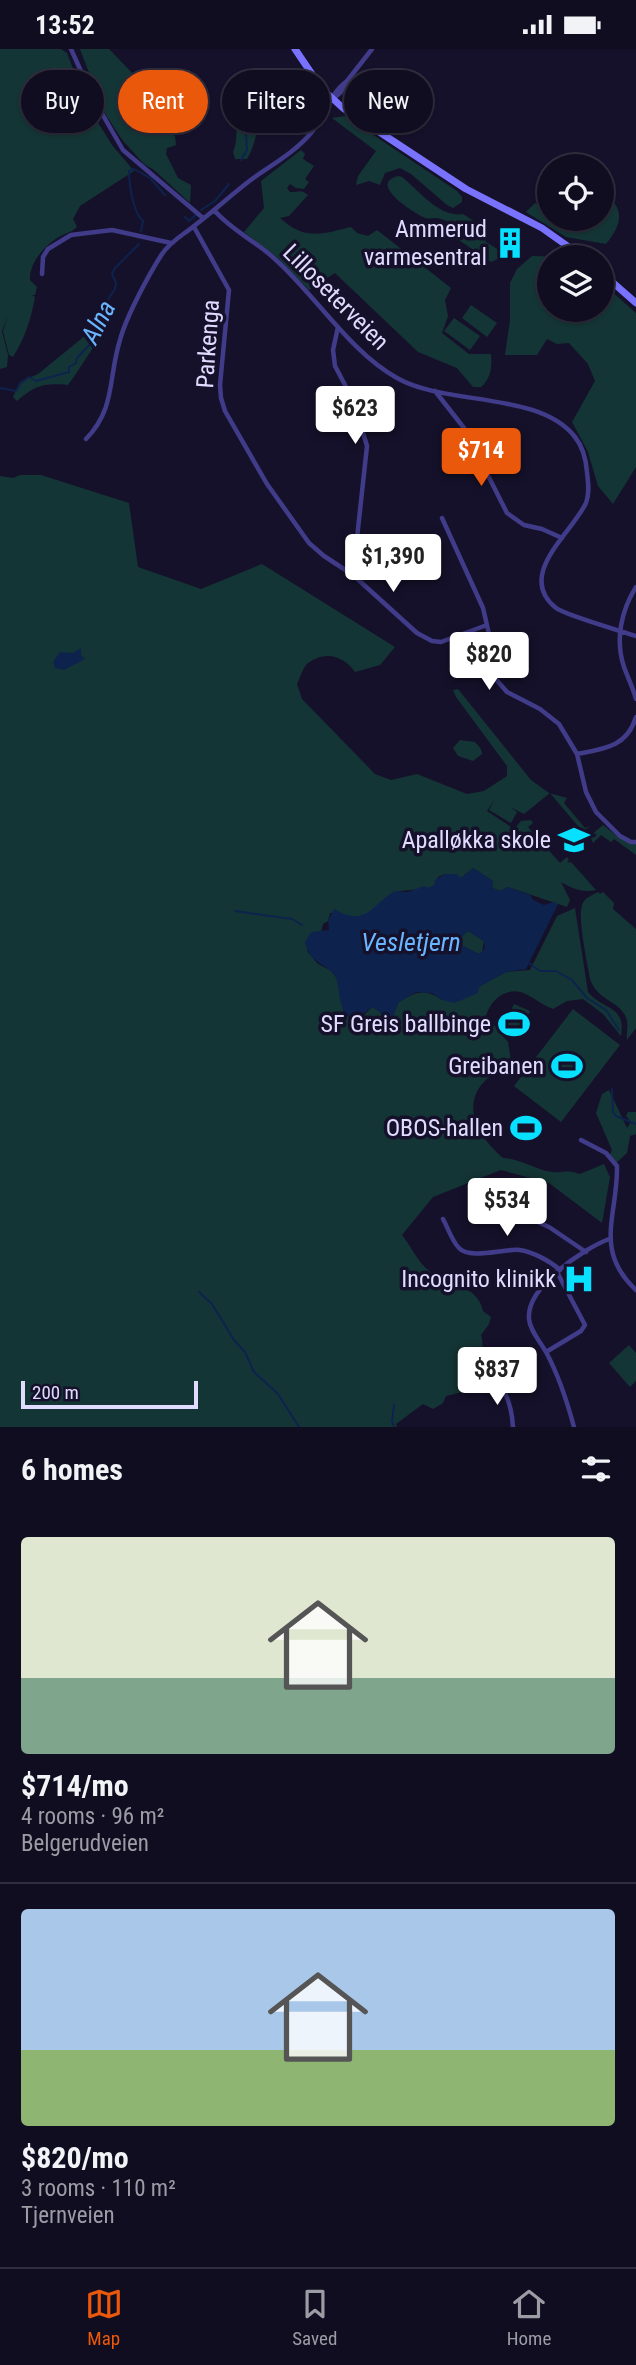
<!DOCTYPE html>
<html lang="en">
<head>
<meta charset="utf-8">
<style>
	:root { --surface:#100d20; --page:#1e1b2d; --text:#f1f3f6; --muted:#9c9ca5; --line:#302d3e; --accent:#ea580c }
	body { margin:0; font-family:"Roboto Condensed",sans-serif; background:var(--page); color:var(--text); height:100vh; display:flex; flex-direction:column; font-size:26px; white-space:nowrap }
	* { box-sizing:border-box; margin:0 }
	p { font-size:23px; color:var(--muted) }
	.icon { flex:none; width:38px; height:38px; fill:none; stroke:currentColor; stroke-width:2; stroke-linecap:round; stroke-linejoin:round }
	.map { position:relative; height:1378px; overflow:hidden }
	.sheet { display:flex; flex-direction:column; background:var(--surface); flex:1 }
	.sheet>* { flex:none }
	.guide { position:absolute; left:21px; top:21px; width:595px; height:63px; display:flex; gap:14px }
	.fabs { position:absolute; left:537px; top:105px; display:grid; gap:14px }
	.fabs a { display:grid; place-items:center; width:77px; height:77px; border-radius:50%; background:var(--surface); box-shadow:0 2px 5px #0004,0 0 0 2px var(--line); font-size:35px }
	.scale { position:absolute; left:21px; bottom:18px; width:177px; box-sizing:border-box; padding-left:7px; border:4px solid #e0dbff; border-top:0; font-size:19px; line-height:24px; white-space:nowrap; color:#e0dbff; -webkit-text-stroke:5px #16112b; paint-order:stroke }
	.price { position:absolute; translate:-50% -60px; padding:0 16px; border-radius:7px; background:#fff; color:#222; font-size:23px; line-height:46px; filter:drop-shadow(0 2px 4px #0008) }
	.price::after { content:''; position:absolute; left:50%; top:42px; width:21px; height:16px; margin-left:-10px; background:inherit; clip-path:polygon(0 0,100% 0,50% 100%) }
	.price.on { background:var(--accent); color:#fff }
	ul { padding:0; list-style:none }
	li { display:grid; align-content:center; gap:14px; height:371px; padding:0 21px }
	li+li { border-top:2px solid var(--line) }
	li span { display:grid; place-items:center; height:217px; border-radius:7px; color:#555 }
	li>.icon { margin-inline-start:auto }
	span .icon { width:126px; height:126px; fill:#fffc; stroke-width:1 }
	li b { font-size:30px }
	h2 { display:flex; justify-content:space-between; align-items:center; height:84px; padding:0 21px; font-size:30px }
	.pill { padding:0 24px; border-radius:32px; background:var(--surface); box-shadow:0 2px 5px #0004,0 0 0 2px var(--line); font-size:24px; line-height:63px }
	.pill.on { background:var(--accent); color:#fff }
	.status { display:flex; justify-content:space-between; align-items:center; height:49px; padding:0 35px; background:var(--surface); direction:ltr }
	.status svg { height:19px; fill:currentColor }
	.dock { display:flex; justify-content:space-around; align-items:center; height:98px; border-top:2px solid var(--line); background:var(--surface); font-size:19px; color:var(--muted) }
	.dock a { display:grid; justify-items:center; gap:4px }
	.dock .on { color:var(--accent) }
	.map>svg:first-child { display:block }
	.green { fill:#143535 }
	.water { fill:#0d234e; fill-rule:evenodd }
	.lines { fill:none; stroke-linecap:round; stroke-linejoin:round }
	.stream { stroke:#0d234e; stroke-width:2 }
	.street { stroke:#413c8a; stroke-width:4.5 }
	.secondary { stroke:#7972ff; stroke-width:7 }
	.labels { text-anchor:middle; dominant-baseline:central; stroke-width:7; stroke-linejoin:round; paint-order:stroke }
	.poi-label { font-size:24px; fill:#e0dbff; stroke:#16112b; text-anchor:end }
	.street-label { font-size:24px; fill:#e0dbff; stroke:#16112b }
	.water-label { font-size:26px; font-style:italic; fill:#69b6ff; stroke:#16112b }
</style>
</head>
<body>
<div class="status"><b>13:52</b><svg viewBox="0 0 49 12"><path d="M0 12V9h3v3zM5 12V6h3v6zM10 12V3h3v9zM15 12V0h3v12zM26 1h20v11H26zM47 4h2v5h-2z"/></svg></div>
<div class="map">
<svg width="636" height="1378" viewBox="0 0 636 1378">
	<rect width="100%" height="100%" fill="#16112b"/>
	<!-- green -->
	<path class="green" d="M0,0h61l6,4 20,52 25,40 22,26 -54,35 -7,13 4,8c-6,6 -14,7 -20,11 -14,9 -28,26 -27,42l7,7 -2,8h-3l3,2c-4,22 -10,41 -22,60l-4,-2 -6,-24 5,-15 -6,15 6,24 -1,12 -7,2z
		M80,0h29l28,29 20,41 18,17 1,9 -9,3 -1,6 12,24 13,7 -1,18 -36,-33 -10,-6 -21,-23 -19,-29z
		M257,25l7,1 -1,20 -8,7v8l6,7c-5,15 -6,29 -14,42h-12l-2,-7c4,-9 3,-17 4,-27 2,-17 7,-39 20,-51z
		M345,67l112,75 5,6v5l-9,6 -6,-3 -36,-31 -11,-6 -15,5 -5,12 -11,-4 -13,4 2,-9 18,-25 -44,-33z
		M301,101l4,4 -2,5 11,7 -9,13 4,3 -5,7 -8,-1 -6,-4 -3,4 3,4c8,1 9,-4 18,3l-19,21 -9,2c25,23 42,16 71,9l6,6 11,3 9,-6 74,58 -6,12 3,16 -6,17 27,21h22c1,14 0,24 -10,33h-8l-16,-19 -39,-16 -83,-79 -26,17 -31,-32 -34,-26 20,-24 -3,-27z
		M398,127l4,1c17,14 38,41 61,37l20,13 3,15 21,13 -16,7 -35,-24 6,-9c-8,-4 -17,-10 -26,-11 -4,0 -7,1 -11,0 -11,-5 -58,-34 -27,-42z
		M602,139c21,21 23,32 4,56l-40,-7 -40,-25 9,-9 14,7 1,9h11l13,10 11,-1 8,-9h9z
		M532,207l41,1h-23v53h52v-27l34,30v154l-23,37 -15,-18 -10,-34 -16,-30 23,-41 -7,-17 -19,-21 -12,1 -10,-5 -10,16h-32l5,-35v-37l7,-14z
		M471,256l26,18 -10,14 -25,-19z
		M454,269l26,18 -10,14 -26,-19z
		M97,277l5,10c-13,16 -22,33 -34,49 -25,-2 -32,0 -51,16l-4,-4 7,-15 18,-8z
		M20,426h21l88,28 9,64 63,22 61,-25 133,83 -15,18 -25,7c-11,-16 -30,-22 -47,-9 -5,4 -8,15 -11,21l5,15 73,75 16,6 26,-6 50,20 17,-3 23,-15v-10l-51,-69 -3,-7 5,-1 73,91 18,13 18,5 -3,5 21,25 5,-2 -7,6 -33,-39 -26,21 -14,-7 7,5 -6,11 -22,-13 6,-11 -8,12 27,18 7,-8 10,-1 2,3 -5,4 32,36 7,-6 2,3 -2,3 4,-1 25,28c-13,3 -23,-1 -35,-8l9,18 -3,7 -59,-20 -7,4 -9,-3 1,-7 -20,-13 -12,10 -16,-4 -7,3 -4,9c-11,5 -22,3 -33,5 -18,2 -22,19 -37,25 -11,3 -23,-3 -34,-3l-2,8 -5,3 -2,8 -14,19 11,13 12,6 7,8 7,35 6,5 13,-2 9,-9 7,4c25,-6 36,-31 63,-11l36,-13 28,-15 24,-2 27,-54 18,-8 13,84c16,19 38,13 33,44l-18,-22 -20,-15 -16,2 -14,8c-11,-4 -21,-13 -32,-17 -17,-4 -31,9 -35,24l22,26 4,24 -3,4 -10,-2c-5,5 -12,10 -17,16 -21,26 0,56 21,74 19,1 35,13 49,14 14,1 13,-3 28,2l24,-10 6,13 -8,46 -53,-40 -48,-13 -68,27 -31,38c8,10 16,27 26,35 19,14 50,15 55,41l8,6 -2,7 -8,11c3,9 0,17 4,26l-10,10 -8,2 -5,7 27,7v2l-12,4 -6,-3 -25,6 -3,7 -10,6 -10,-5 -27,20 1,3h-397v-951l13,2z
		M460,691l15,2 6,7 1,5 -9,7 -15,-5 -5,-8z
		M603,776l17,13 16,5v12l-22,-16 -3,3 -10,-7 -8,8 -3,-7z
		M598,843l2,2 3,-2 11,11 -1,6 23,20v99l-9,12c-1,-7 2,-16 -1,-23 -7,-16 -29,-17 -36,-38 -2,-15 -15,-67 -6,-78 3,-4 9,-6 14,-9z
		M468,882l16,10 -2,11 -3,2 -16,-8 -3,-8z
		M514,955l16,7 -12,25 -16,-8z
		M573,960l47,36 -59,77 -47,-36z
		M609,1041l18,38 4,-6 -5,-6 2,-4h8v22l-6,2 -3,17 -12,11 -7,-5 4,-9 -16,-37 6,-19z
		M629,1296l7,8v28l-6,6 -21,-24z"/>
	<!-- water -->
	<path class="water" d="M81,599v7l4,4 -21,11 -9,-2 -2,-6 7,-10 13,1z
		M473,819l20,13 -1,7 9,3 7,-4 22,8 3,5 11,5 10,-3 4,2 -32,65 -20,3 -27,15 -1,6 -24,10 -12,-3 -10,-7 -16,-1 -17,10 -8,19 -8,-2 -4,-8 -7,-4 -16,13c-19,-5 -15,-29 -20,-42 -4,-13 -27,-13 -31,-36l6,-10 18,-2 -1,-9 6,-12c32,19 37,-4 61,-18l13,1 16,-6 5,2 7,-5 -2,-2 11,-7h12l4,4zM468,882l16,10 1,6 -3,5 -3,2 -16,-8 -3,-8z"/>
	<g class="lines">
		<!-- stream -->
		<path class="stream" d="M241,111l6,-10 -1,-16c8,-10 8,-20 5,-32l6,-7 4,-15
			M201,161l14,-9 14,-17
			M185,168l4,4 7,-6
			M141,182l2,-10c-10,-8 -14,-37 -14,-50l5,-2 16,9 15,17
			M0,339l16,3 5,-8 8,-6 7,4 33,-9v-5l7,-4 1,-5 20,-21 5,-13 -1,-14 14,-21 1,-6 -4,-9 3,-6 24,-24
			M235,862l57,8 10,6
			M529,914l11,8h16l16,9 15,18 19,12 13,20
			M612,1040l1,23 3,4 20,8
			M199,1243l13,12 22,36 11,12 9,20 24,22 21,33
			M394,1378l-2,-6 2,-16"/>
		<!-- street -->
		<path class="street" d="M71,0l22,49 30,52 80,68
			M333,50l8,-7 6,-11 25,-32
			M214,161c18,21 42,31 62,50 39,35 75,93 121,118 49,28 142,13 178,59 8,10 11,22 12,35 1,10 3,21 -1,31 -14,30 -71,72 -30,105 9,7 65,23 80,28
			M194,178l35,63 -9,95 1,13 4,13 42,73 42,59 15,13 29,19 64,58 15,8 9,1 46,-17
			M42,225l1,-17 5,-8 23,-14 41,-5 59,13
			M338,278l-5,23 2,16 18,34 14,46 -14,129
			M435,342l29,37 43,85 17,12 18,4 20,9
			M86,390c30,-31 22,-61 34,-99 6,-23 29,-66 42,-86 9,-13 21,-19 32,-28 20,-15 38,-32 58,-47 21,-15 43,-27 59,-46 14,-17 18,-39 36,-52
			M442,469l41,90 6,26 1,30 4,13 13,15 33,17 19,15 18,30 9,38 10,20 24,24 11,6h5
			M636,538c-15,24 -21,53 -12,80 4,11 9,21 12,32
			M577,705c27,-5 50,-7 59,-37
			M581,1091l25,13 11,13c1,49 -24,84 19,124
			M524,1145l-4,20 29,13 37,25
			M443,1170c5,9 9,22 16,29 11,12 47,0 61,2 13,2 30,11 40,20
			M546,1303l35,-21 4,-6 -28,-53
			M496,1332c12,12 16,29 17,46
			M574,1378c-7,-26 -15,-51 -28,-75 -6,-11 -16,-21 -17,-33 -3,-32 54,-70 80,-80"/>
		<!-- secondary -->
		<path class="secondary" d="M295,0l27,40 21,19 123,81 76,39 41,29
			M602,224l34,30"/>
	</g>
	<!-- icons -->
	<defs>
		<symbol id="building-bare" viewBox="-9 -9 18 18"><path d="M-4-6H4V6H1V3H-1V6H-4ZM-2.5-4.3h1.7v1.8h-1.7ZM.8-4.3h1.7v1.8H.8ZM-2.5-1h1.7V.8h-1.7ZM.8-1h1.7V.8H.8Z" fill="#07e0ff" stroke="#16112b" stroke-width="2.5" paint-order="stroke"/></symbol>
		<symbol id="school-bare" viewBox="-9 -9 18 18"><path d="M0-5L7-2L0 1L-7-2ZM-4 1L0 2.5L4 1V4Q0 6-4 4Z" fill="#07e0ff" stroke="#16112b" stroke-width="2.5" paint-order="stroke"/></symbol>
		<symbol id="stadium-bare" viewBox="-9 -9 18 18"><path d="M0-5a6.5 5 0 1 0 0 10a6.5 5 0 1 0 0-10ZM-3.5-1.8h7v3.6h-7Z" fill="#07e0ff" stroke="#16112b" stroke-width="2.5" paint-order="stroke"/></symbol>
		<symbol id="hospital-bare" viewBox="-9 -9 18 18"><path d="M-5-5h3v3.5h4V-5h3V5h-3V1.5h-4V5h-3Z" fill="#07e0ff" stroke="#16112b" stroke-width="2.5" paint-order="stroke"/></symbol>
	</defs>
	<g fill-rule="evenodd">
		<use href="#building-bare" x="488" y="172" width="44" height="44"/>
		<use href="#school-bare" x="552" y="769" width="44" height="44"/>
		<use href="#stadium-bare" x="492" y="953" width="44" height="44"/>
		<use href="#stadium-bare" x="545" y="995" width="44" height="44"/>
		<use href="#stadium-bare" x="504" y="1057" width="44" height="44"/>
		<use href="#hospital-bare" x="557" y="1208" width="44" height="44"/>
	</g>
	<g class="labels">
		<!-- poi labels -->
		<g class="poi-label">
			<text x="487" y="180">Ammerud<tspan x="487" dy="28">varmesentral</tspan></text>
			<text x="551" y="791">Apalløkka skole</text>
			<text x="491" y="975">SF Greis ballbinge</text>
			<text x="544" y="1017">Greibanen</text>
			<text x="503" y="1079">OBOS-hallen</text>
			<text x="556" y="1230">Incognito klinikk</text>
		</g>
		<!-- street labels -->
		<g class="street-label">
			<text transform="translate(336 248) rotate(45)">Lilloseterveien</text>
			<text transform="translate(208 295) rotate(-86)">Parkenga</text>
		</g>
		<!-- water labels -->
		<g class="water-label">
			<text transform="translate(98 273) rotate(-63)">Alna</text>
			<text x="411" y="893">Vesletjern</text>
		</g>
	</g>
</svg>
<div class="fabs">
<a><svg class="icon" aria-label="locate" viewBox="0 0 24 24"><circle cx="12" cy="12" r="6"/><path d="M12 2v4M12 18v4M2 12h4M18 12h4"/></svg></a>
<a><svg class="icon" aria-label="layers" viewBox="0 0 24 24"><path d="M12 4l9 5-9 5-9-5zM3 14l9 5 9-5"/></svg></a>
</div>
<div class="scale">200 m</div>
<b class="price" style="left:355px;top:397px">$623</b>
<b class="price on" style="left:481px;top:439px">$714</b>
<b class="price" style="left:393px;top:545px">$1,390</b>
<b class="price" style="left:489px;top:643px">$820</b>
<b class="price" style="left:507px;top:1189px">$534</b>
<b class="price" style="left:497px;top:1358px">$837</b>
<div class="guide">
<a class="pill">Buy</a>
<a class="pill on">Rent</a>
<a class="pill">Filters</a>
<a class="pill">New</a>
</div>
</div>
<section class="sheet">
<h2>6 homes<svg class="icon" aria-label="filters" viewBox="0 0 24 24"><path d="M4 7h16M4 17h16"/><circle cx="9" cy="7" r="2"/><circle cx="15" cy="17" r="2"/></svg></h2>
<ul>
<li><span style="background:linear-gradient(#dfe7d0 65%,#7fa58c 0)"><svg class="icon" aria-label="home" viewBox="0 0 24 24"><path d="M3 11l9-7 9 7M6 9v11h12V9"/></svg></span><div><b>$714/mo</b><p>4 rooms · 96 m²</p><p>Belgerudveien</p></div></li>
<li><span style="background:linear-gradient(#a9c7e8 65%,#8fb573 0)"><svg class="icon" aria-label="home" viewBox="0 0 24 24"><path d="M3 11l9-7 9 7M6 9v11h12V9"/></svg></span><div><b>$820/mo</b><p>3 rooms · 110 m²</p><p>Tjernveien</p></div></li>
</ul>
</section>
<nav class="dock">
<a class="on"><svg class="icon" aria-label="map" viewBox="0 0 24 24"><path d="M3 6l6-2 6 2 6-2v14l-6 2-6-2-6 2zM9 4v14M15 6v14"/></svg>Map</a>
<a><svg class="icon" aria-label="saved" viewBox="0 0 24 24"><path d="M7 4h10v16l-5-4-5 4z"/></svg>Saved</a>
<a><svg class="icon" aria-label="home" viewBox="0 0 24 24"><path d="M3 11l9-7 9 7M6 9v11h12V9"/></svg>Home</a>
</nav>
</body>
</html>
